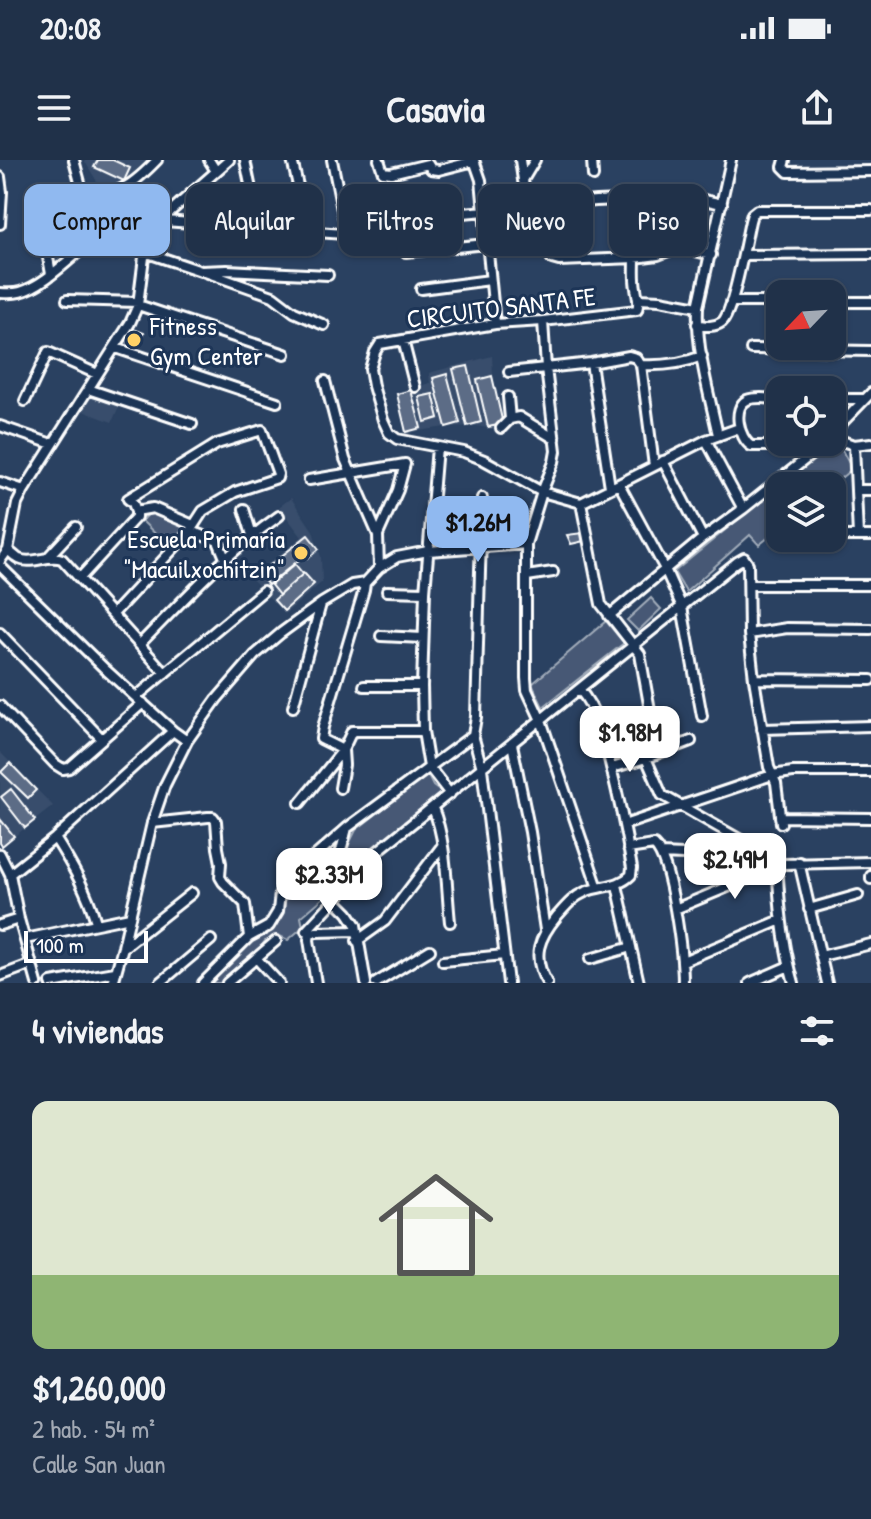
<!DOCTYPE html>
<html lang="es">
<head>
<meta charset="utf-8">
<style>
	:root { --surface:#203149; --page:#283950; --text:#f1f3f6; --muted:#a2a9b4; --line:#3d4c61; --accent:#90b9f0 }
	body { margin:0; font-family:"Patrick Hand",sans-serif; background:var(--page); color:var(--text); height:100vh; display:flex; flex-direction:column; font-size:30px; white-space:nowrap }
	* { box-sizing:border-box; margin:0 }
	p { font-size:26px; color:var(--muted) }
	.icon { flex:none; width:44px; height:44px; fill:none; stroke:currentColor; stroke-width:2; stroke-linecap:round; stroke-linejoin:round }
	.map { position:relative; height:823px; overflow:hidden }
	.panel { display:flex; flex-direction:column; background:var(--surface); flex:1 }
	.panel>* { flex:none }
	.top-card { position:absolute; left:24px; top:24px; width:824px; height:72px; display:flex; gap:16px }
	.needle { width:52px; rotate:245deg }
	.fabs { position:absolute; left:766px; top:120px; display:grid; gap:16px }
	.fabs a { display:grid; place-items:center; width:80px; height:80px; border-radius:16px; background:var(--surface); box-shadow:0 2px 6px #0004,0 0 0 2px var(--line); font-size:40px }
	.scale { position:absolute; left:24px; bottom:20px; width:124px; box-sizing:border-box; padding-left:8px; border:4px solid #fff; border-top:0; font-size:22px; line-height:28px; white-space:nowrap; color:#fff; -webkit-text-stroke:6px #1d3557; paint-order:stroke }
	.price { position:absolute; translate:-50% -68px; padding:0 18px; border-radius:16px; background:#fff; color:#222; font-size:26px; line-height:52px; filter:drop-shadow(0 2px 4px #0008) }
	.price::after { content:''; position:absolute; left:50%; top:48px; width:24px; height:18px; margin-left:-12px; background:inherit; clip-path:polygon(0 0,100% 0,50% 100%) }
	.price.selected { background:var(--accent); color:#111 }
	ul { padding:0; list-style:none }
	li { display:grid; align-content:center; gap:16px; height:424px; padding:0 32px }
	li span { display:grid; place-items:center; height:248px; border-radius:16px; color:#555 }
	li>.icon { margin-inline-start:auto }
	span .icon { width:144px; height:144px; fill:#fffc; stroke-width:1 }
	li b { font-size:34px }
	h2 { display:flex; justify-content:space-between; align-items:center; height:96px; padding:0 32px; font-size:34px }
	.tag { padding:0 28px; border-radius:16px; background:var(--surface); box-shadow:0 2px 6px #0004,0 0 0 2px var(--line); font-size:28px; line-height:72px }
	.tag.selected { background:var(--accent); color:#111 }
	.status { display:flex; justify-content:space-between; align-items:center; height:56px; padding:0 40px; background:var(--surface); direction:ltr }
	.status svg { height:22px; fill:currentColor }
	header { display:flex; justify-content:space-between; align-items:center; height:104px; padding:0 32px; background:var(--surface); font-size:36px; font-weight:700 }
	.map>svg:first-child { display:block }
	.built { fill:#394e6c }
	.green { fill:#465975; stroke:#a2acba; stroke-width:2 }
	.building { fill:#5b6c86; stroke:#fff; stroke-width:2 }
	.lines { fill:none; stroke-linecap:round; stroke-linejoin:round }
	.minor-casing { stroke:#fff; stroke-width:14 }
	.minor { stroke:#1d3557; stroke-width:8 }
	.poi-dot { fill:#ffd166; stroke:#1d3557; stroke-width:3 }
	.labels { text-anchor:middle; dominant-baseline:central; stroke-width:6; stroke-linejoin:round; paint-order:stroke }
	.street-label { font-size:26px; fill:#fff; stroke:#1d3557 }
	.poi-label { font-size:26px; fill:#fff; stroke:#1d3557; text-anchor:start }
</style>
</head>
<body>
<div class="status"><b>20:08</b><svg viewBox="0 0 49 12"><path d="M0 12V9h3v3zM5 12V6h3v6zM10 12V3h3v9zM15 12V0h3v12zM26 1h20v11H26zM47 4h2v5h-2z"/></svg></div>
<header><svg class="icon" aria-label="menu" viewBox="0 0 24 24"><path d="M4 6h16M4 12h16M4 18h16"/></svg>Casavia<svg class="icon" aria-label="share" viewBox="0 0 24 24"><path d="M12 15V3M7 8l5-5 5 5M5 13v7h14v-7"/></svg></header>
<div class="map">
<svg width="871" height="823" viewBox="0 0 871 823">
	<rect width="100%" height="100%" fill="#2a4161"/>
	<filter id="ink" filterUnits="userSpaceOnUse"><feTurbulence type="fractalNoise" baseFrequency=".0125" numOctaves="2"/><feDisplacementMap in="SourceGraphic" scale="16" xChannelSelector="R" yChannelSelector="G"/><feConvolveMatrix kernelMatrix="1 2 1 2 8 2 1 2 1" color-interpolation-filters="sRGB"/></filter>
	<g filter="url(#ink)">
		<!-- built -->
		<path class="built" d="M84,0h62l-24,23 -21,5z
			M492,196l1,20 10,48 -5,6 -21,-4 -32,1 -40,6 -10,-40 35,-10 -1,-10z
			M92,236l28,8 -8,18 -29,-11z
			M291,338l22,33 8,26 1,25 -37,32 -34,-36 51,-41 -23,-30z
			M0,592l53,54 -51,40 -2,-3z"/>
		<!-- green -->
		<path class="green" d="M833,287l9,3 10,19 -21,17h-51v42l-21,17 -9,-10 -64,57 -12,-20 150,-123z
			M153,349l36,16 -20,22 -27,-26z
			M651,438l10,11 -23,22 -11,-11z
			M606,461l18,22 -81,64 -11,-23z
			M427,614l6,12 9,7 -65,54 -31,10 -2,-3 12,-24z
			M358,702l3,3 -60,52 2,10 -15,13 -8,-4 -15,5 -8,11 -37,31h-12l43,-46 26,-18 8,-23 12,-14z"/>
		<!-- building -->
		<path class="building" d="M98,0h15l17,8 -6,13 -30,-14z
			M133,169l11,4 -9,17 -12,-4z
			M468,206l13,56 -14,4 -14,-57z
			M447,214l13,49 -14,4 -13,-49z
			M492,216l11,48 -15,3 -11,-47z
			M411,230l10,38 -15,4 -9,-38z
			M433,234l6,24 -14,4 -6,-25z
			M582,373l2,8 -13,3 -4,-9z
			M308,375l11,14 -11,9 -3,-3 -37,30 -9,-11z
			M295,404l8,10 -24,21 -8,-10z
			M304,413l10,11 -30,27 -10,-11z
			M10,603l26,27 -8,8 -27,-26z
			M11,629l24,31 -10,8 -24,-31z
			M0,659l14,17 -12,10 -2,-3z"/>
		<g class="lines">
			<defs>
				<path id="minor" d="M74,0l22,82
					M209,0l7,11
					M245,0l9,44
					M292,0l7,30
					M379,0l4,12 8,1 37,-9 3,5 8,1 35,-9
					M474,0l7,20 14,144
					M520,0l7,47
					M592,0l1,16
					M785,0l-2,7 5,5 83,-1
					M0,17l2,15 -2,32
					M523,20l12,-20
					M85,41c37,-10 45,-13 72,-41
					M396,59l200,-18 70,-3 25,-1 31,7
					M164,61l180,13 2,-4 -14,-70
					M42,65l9,49
					M525,77h21c4,7 1,15 6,22l7,2 76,-3 23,-3 21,-8 32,8
					M145,92l56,19 26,-1 101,5
					M406,92l80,-8
					M743,95l128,-1
					M635,98c0,10 -1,20 1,30 1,9 4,13 1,22l-94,11 -48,3 -115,20 -5,8 -5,17 3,17 10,34 6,13 8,6 67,13 20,8 58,32 39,11 125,-63 33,-12
					M205,112l68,24 21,16 30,13
					M421,129l69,-9
					M0,133c7,0 13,1 20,-1 23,-6 48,-32 67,-47 33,-13 59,0 84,-34l58,-51
					M639,139l21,1 38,7
					M67,140l71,2
					M731,142h49
					M832,142h39
					M138,145l147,49
					M543,161l3,47 10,83 -2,11 -12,30 -16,52v134l1,12 14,30 57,168
					M697,164c8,3 18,3 25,-2 11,-9 24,-83 28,-101l2,-7 5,-4h114
					M403,180l12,47
					M116,188l161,54
					M751,189l120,2
					M591,203l19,124
					M641,205l13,101
					M509,212l82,-9 38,-7 7,2 5,7c21,1 41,-1 61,-9
					M325,221l20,78 33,76 1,33
					M88,229l104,35
					M508,237l2,22
					M780,239c-10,0 -24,-3 -33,1 -15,8 -8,38 4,46h68
					M832,239h31
					M25,241l23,-49 49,22
					M0,266l52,18
					M501,268l9,-9 9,-2 36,22
					M718,275c-9,-42 -22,-85 -20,-128l33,-147
					M833,278l21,7 17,-2
					M832,279l9,-15 30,-31
					M706,280l37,69
					M854,285l4,91
					M437,287l-12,145 -3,94 1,45 6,36 21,27
					M663,301l40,77
					M309,320l96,-16 -7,26 -20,45
					M0,322l24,8
					M619,324l46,85 17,38 20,109
					M856,330h15
					M482,338l-6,219 -3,18 9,33 26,215
					M581,343l20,101 39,50 13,73
					M244,349l8,26
					M136,351l17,-3 40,17
					M190,371l28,10 7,17
					M832,376h39
					M8,390c1,1 10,9 11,9 13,6 29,-5 43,0l103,114
					M48,397l28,-30
					M0,401l8,-11 9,-46 7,-14 106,-167 8,-18 9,-72
					M0,406l107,105 66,60 14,10
					M527,416l26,-4
					M80,418l56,-61v-6
					M749,425h122
					M387,431l38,1
					M113,454l77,-83 13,-20 32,-19 42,-14 1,-4 -16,-44 -45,14 -89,55 5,4 3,8
					M609,456l94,-78 40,-29 84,-67
					M0,473l102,106
					M749,474l38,-6 84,1
					M381,476l42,2
					M140,484c45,-46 86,-91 139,-128
					M754,519l117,1
					M364,526h58
					M136,537l127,-106
					M0,546l55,58 8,5 6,-1 74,-65
					M293,547l28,-103
					M762,569l109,-3
					M512,584l18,88 15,98
					M343,590l-22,-11 2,-12 41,-137 1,-7
					M646,598l16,37 121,69 88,-2
					M612,608l34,-10 45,-17
					M340,628l4,-23 -1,-15 9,-19h71
					M300,643l43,-53
					M433,648c14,35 13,76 17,114
					M780,657l91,1
					M152,663l56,-6h5l3,4 2,27 3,15 -1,14 3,5 22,22 4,33
					M624,665l148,-50 21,-3h78
					M55,678c17,27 32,53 41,84
					M628,689l26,-4c18,16 29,112 29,138
					M0,694l10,20 9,45 18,64
					M661,694l22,1 22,-3
					M799,702l28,121
					M337,706l37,-12 363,-292 7,-4 4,6 1,70 5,45 15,88 7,16 5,40
					M297,712l50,-44
					M10,714l45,-36 118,-107
					M871,716v3
					M778,718c2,35 6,71 16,105
					M617,725l22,98
					M335,740l13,13 8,12 10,58
					M675,749l108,-45
					M809,749l49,-14
					M0,765l19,-6
					M306,771l62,-67 6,-10
					M25,779l105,-22
					M357,781l28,-20 57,-75
					M124,787l68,-54
					M821,796l50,-12
					M256,798l23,25
					M590,799l41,-12
					M443,801l61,-6
					M683,801l98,-41
					M0,816l32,-12
					M51,823l64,-11
					M113,823l10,-36 29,-124 13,-38 22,-44 30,-42 38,-44 26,-22 41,-30 30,-18 13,-2 14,-15 18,-11 31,-6 98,-7
					M160,823l51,-43
					M203,823l46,-46 20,-11 9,-15 2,-18 6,-9 11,-7 40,-11 10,-38 126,-93
					M227,823l49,-42
					M316,823l-7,-43 1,-6 6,-2 40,-1
					M376,823l54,-33
					M547,823c-16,-27 -8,-45 10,-67 9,-10 16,-19 28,-24 16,-7 33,-4 46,-17l1,-7c-6,-35 -13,-70 -22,-105 -6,-26 -13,-53 -31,-74
					M750,823l39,-17"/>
			</defs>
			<!-- minor casing -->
			<use href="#minor" class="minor-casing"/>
			<!-- minor -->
			<use href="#minor" class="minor"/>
		</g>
	</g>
	<!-- markers -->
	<g class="poi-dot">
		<circle cx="134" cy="180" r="8"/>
		<circle cx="301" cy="393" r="8"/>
	</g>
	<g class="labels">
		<!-- street labels -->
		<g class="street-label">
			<text transform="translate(501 147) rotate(-7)">CIRCUITO SANTA FE</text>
		</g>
		<!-- poi labels -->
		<g class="poi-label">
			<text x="150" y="165">Fitness<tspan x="150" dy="30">Gym Center</tspan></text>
			<text x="285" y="378" text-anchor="end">Escuela Primaria<tspan x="285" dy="30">"Macuilxochitzin"</tspan></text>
		</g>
	</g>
</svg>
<div class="fabs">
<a><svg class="needle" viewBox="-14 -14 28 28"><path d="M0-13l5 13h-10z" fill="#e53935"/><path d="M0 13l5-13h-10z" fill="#a2a9b4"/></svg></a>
<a><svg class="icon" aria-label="locate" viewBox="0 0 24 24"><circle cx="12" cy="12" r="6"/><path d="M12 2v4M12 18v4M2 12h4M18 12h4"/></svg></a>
<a><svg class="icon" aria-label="layers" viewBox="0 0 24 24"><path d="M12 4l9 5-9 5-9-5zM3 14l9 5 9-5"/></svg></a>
</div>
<div class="scale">100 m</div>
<b class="price selected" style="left:478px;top:404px">$1.26M</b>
<b class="price" style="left:630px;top:614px">$1.98M</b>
<b class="price" style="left:735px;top:741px">$2.49M</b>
<b class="price" style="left:329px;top:756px">$2.33M</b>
<div class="top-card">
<a class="tag selected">Comprar</a>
<a class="tag">Alquilar</a>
<a class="tag">Filtros</a>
<a class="tag">Nuevo</a>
<a class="tag">Piso</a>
</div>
</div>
<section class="panel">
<h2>4 viviendas<svg class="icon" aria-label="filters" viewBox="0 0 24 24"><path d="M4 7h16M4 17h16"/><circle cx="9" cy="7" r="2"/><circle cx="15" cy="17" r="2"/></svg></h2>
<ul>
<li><span style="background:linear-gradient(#dfe7d0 70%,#8fb573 0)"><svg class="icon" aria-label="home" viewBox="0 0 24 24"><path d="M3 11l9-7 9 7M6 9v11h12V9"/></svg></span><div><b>$1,260,000</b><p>2 hab. · 54 m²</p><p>Calle San Juan</p></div></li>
</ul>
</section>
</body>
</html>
